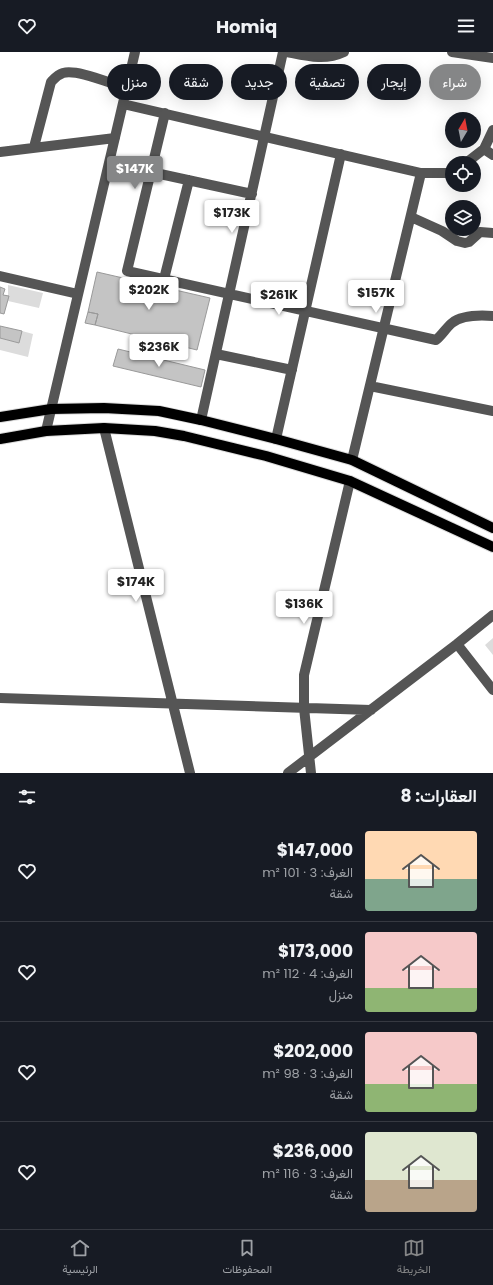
<!DOCTYPE html>
<html lang="ar">
<head>
<meta charset="utf-8">
<style>
	:root { --surface:#171b24; --page:#20242c; --text:#f1f3f6; --muted:#9ea1a6; --line:#363941; --accent:#858687 }
	body { margin:0; font-family:Poppins,Vazirmatn,sans-serif; background:var(--page); color:var(--text); direction:rtl; height:100vh; display:flex; flex-direction:column; font-size:15px; white-space:nowrap }
	* { box-sizing:border-box; margin:0 }
	p { font-size:13px; color:var(--muted) }
	.icon { flex:none; width:22px; height:22px; fill:none; stroke:currentColor; stroke-width:2; stroke-linecap:round; stroke-linejoin:round }
	.map { position:relative; height:721px; overflow:hidden; direction:ltr }
	.drawer { display:flex; flex-direction:column; background:var(--surface); flex:1 }
	.drawer>* { flex:none }
	.top-card { position:absolute; left:12px; top:12px; width:469px; height:36px; direction:rtl; display:flex; gap:8px }
	.needle { width:26px; rotate:10deg }
	.tools { position:absolute; left:445px; top:60px; display:grid; gap:8px }
	.tools a { display:grid; place-items:center; width:36px; height:36px; border-radius:50%; background:var(--surface); box-shadow:0 4px 16px #0002; font-size:20px }
	.price { position:absolute; translate:-50% -34px; padding:0 9px; border-radius:4px; background:#fff; color:#222; font-size:13px; line-height:26px; filter:drop-shadow(0 1px 2px #0008) }
	.price::after { content:''; position:absolute; left:50%; top:24px; width:12px; height:9px; margin-left:-6px; background:inherit; clip-path:polygon(0 0,100% 0,50% 100%) }
	.price.on { background:var(--accent); color:#fff }
	ul { padding:0; list-style:none }
	li { display:flex; align-items:center; gap:12px; height:100px; padding:0 16px }
	li+li { border-top:1px solid var(--line) }
	li span { display:grid; place-items:center; flex:none; width:112px; height:80px; border-radius:4px; color:#555 }
	li>.icon { margin-inline-start:auto }
	span .icon { width:48px; height:48px; fill:#fffc; stroke-width:1 }
	li b { font-size:17px }
	h2 { display:flex; justify-content:space-between; align-items:center; height:48px; padding:0 16px; font-size:17px }
	.chip { padding:0 14px; border-radius:18px; background:var(--surface); box-shadow:0 4px 16px #0002; font-size:14px; line-height:36px }
	.chip.on { background:var(--accent); color:#fff }
	header { display:flex; justify-content:space-between; align-items:center; height:52px; padding:0 16px; background:var(--surface); font-size:18px; font-weight:700 }
	.tab-bar { display:flex; justify-content:space-around; align-items:center; height:56px; border-top:1px solid var(--line); background:var(--surface); font-size:11px; color:var(--muted) }
	.tab-bar a { display:grid; justify-items:center; gap:2px }
	.tab-bar .on { color:var(--accent) }
	.map>svg:first-child { display:block }
	.green { fill:#dcdcdc }
	.building { fill:#c4c4c4; stroke:#999 }
	.lines { fill:none; stroke-linecap:round; stroke-linejoin:round }
	.major-casing { stroke:#dbdbdb; stroke-width:12 }
	.minor { stroke:#555; stroke-width:10 }
	.major { stroke:#000; stroke-width:10 }
</style>
</head>
<body>
<header><svg class="icon" aria-label="menu" viewBox="0 0 24 24"><path d="M4 6h16M4 12h16M4 18h16"/></svg>Homiq<svg class="icon" aria-label="heart" viewBox="0 0 24 24"><path d="M12 20l-8-8c-3-5 5-10 8-4 3-6 11-1 8 4z"/></svg></header>
<div class="map">
<svg width="493" height="721" viewBox="0 0 493 721">
	<rect width="100%" height="100%" fill="#fff"/>
	<!-- green -->
	<path class="green" d="M8,233l35,8 -4,15 -31,-7z
		M22,279l11,3 -5,23 -28,-7v-12l19,5z
		M493,586v17l-8,-10z"/>
	<!-- building -->
	<path class="building" d="M97,220l113,26 -13,52 -102,-25 3,-11 -10,-2z
		M0,235l5,2 -2,6 6,1 -5,18 -4,-1z
		M88,260l10,2 -3,11 -10,-2z
		M0,274l22,5 -3,12 -19,-5z
		M118,297l87,21 -4,17 -88,-21z"/>
	<g class="lines">
		<defs>
			<path id="major" d="M0,365l51,-8 53,-1 55,3 42,9 75,19 76,21 141,68
				M0,387l46,-8 58,-3 51,3 29,5 82,20 84,25 143,66"/>
		</defs>
		<!-- major casing -->
		<use href="#major" class="major-casing"/>
		<!-- minor -->
		<path class="minor" d="M287,0c20,4 38,9 57,0
			M452,0l41,6
			M123,52l298,69h27l4,-2
			M165,61l-38,158 309,69c6,-5 10,-12 16,-17 10,-8 28,-8 41,-7
			M34,95l17,-65c4,-4 6,-7 12,-9 15,-4 48,11 64,15
			M484,97l9,6
			M0,100l115,-14
			M466,111l18,-14 9,-19
			M151,120l101,22
			M411,165l31,14 15,10 8,2 4,-1 11,-10 13,1
			M0,224l78,18
			M164,227l25,-99
			M216,302l76,16
			M370,334l123,25
			M201,368l82,-368
			M104,376l86,345
			M46,379l89,-379
			M276,387l65,-285
			M352,408l69,-287
			M457,592l36,46
			M0,646l371,12
			M288,721l169,-129 36,-29
			M311,721l-7,-65v-33l46,-194"/>
		<!-- major -->
		<use href="#major" class="major"/>
	</g>
</svg>
<div class="tools">
<a><svg class="needle" viewBox="-14 -14 28 28"><path d="M0-13l5 13h-10z" fill="#e53935"/><path d="M0 13l5-13h-10z" fill="#9ea1a6"/></svg></a>
<a><svg class="icon" aria-label="locate" viewBox="0 0 24 24"><circle cx="12" cy="12" r="6"/><path d="M12 2v4M12 18v4M2 12h4M18 12h4"/></svg></a>
<a><svg class="icon" aria-label="layers" viewBox="0 0 24 24"><path d="M12 4l9 5-9 5-9-5zM3 14l9 5 9-5"/></svg></a>
</div>
<b class="price on" style="left:135px;top:138px">$147K</b>
<b class="price" style="left:232px;top:182px">$173K</b>
<b class="price" style="left:149px;top:259px">$202K</b>
<b class="price" style="left:376px;top:262px">$157K</b>
<b class="price" style="left:279px;top:264px">$261K</b>
<b class="price" style="left:159px;top:316px">$236K</b>
<b class="price" style="left:136px;top:551px">$174K</b>
<b class="price" style="left:304px;top:573px">$136K</b>
<div class="top-card">
<a class="chip on">شراء</a>
<a class="chip">إيجار</a>
<a class="chip">تصفية</a>
<a class="chip">جديد</a>
<a class="chip">شقة</a>
<a class="chip">منزل</a>
</div>
</div>
<section class="drawer">
<h2>العقارات: 8<svg class="icon" aria-label="filters" viewBox="0 0 24 24"><path d="M4 7h16M4 17h16"/><circle cx="9" cy="7" r="2"/><circle cx="15" cy="17" r="2"/></svg></h2>
<ul>
<li><span style="background:linear-gradient(#ffd9b3 60%,#7fa58c 0)"><svg class="icon" aria-label="home" viewBox="0 0 24 24"><path d="M3 11l9-7 9 7M6 9v11h12V9"/></svg></span><div><b>$147,000</b><p>الغرف: 3 · 101 m²</p><p>شقة</p></div><svg class="icon" aria-label="heart" viewBox="0 0 24 24"><path d="M12 20l-8-8c-3-5 5-10 8-4 3-6 11-1 8 4z"/></svg></li>
<li><span style="background:linear-gradient(#f6c9c9 70%,#8fb573 0)"><svg class="icon" aria-label="home" viewBox="0 0 24 24"><path d="M3 11l9-7 9 7M6 9v11h12V9"/></svg></span><div><b>$173,000</b><p>الغرف: 4 · 112 m²</p><p>منزل</p></div><svg class="icon" aria-label="heart" viewBox="0 0 24 24"><path d="M12 20l-8-8c-3-5 5-10 8-4 3-6 11-1 8 4z"/></svg></li>
<li><span style="background:linear-gradient(#f6c9c9 65%,#8fb573 0)"><svg class="icon" aria-label="home" viewBox="0 0 24 24"><path d="M3 11l9-7 9 7M6 9v11h12V9"/></svg></span><div><b>$202,000</b><p>الغرف: 3 · 98 m²</p><p>شقة</p></div><svg class="icon" aria-label="heart" viewBox="0 0 24 24"><path d="M12 20l-8-8c-3-5 5-10 8-4 3-6 11-1 8 4z"/></svg></li>
<li><span style="background:linear-gradient(#dfe7d0 60%,#b9a48a 0)"><svg class="icon" aria-label="home" viewBox="0 0 24 24"><path d="M3 11l9-7 9 7M6 9v11h12V9"/></svg></span><div><b>$236,000</b><p>الغرف: 3 · 116 m²</p><p>شقة</p></div><svg class="icon" aria-label="heart" viewBox="0 0 24 24"><path d="M12 20l-8-8c-3-5 5-10 8-4 3-6 11-1 8 4z"/></svg></li>
</ul>
</section>
<nav class="tab-bar">
<a class="on"><svg class="icon" aria-label="map" viewBox="0 0 24 24"><path d="M3 6l6-2 6 2 6-2v14l-6 2-6-2-6 2zM9 4v14M15 6v14"/></svg>الخريطة</a>
<a><svg class="icon" aria-label="saved" viewBox="0 0 24 24"><path d="M7 4h10v16l-5-4-5 4z"/></svg>المحفوظات</a>
<a><svg class="icon" aria-label="home" viewBox="0 0 24 24"><path d="M3 11l9-7 9 7M6 9v11h12V9"/></svg>الرئيسية</a>
</nav>
</body>
</html>
